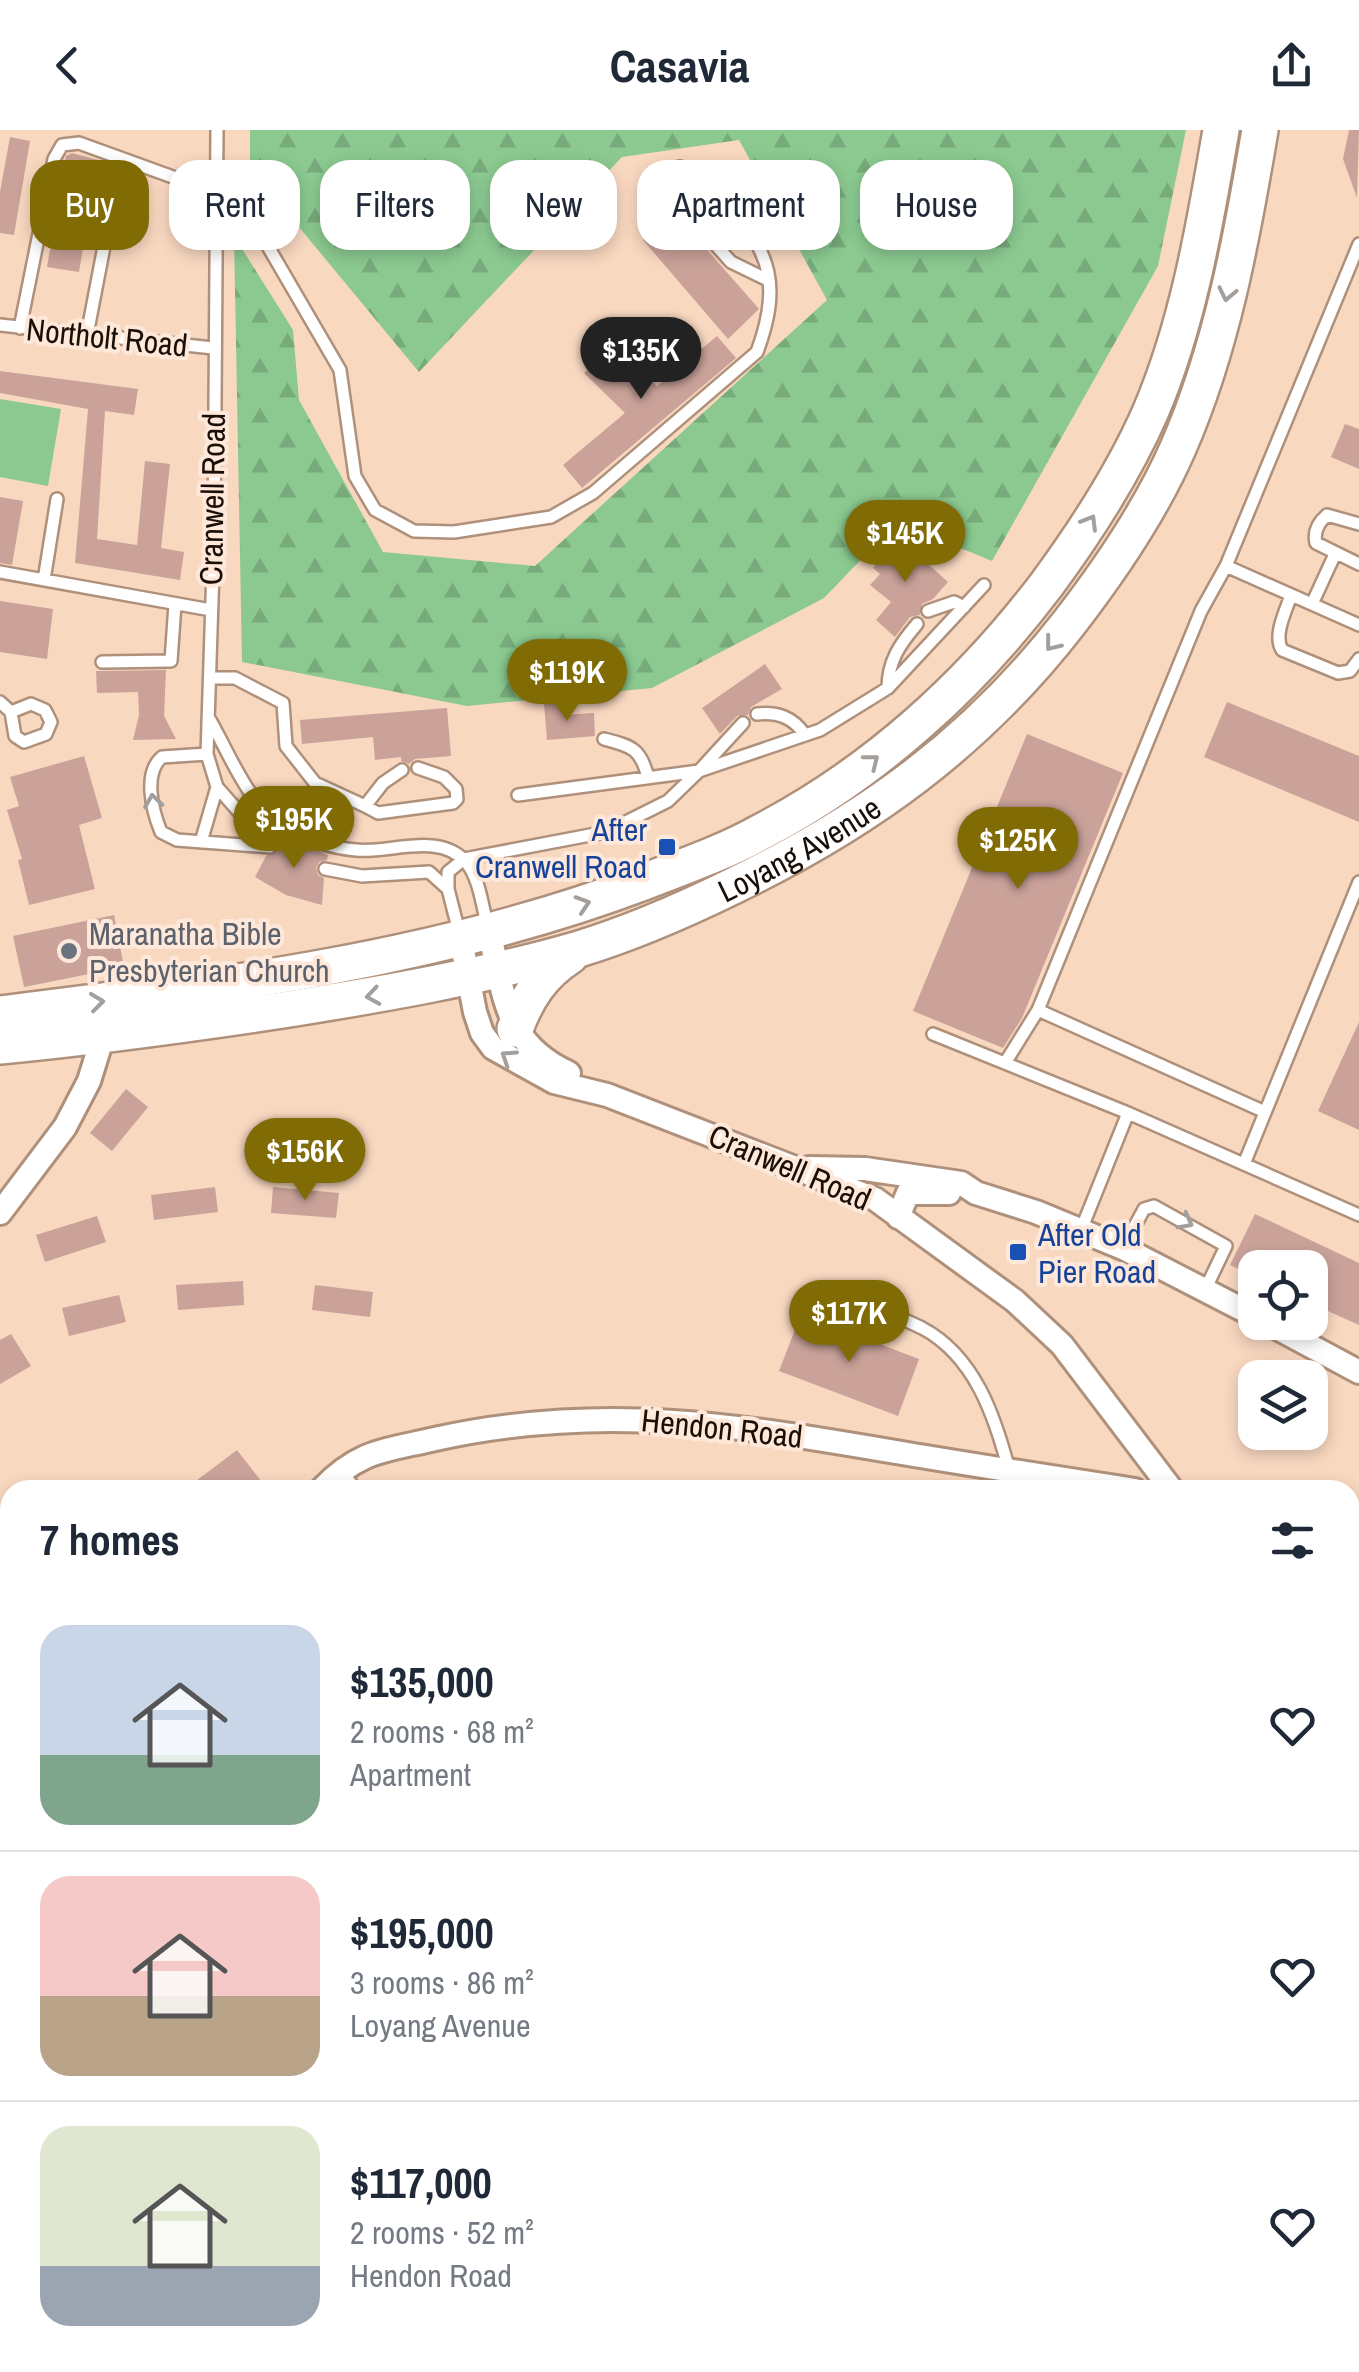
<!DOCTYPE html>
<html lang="en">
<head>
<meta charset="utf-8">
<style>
	:root { --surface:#fff; --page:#f2f2f3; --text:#1f2937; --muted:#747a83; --line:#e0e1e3; --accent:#806b05 }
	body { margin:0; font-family:"Archivo Narrow",sans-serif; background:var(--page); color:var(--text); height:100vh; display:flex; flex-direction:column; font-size:38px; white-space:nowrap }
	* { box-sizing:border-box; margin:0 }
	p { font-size:32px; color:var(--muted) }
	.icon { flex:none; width:55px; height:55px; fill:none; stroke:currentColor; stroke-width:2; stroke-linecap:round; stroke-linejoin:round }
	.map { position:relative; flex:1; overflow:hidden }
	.details { position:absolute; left:0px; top:1350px; width:1360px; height:892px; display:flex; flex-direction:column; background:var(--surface); border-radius:30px 30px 0 0; box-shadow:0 5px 15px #0003 }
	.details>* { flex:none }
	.hud { position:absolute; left:30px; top:30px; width:1300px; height:90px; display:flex; gap:20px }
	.fabs { position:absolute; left:1238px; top:1120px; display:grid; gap:20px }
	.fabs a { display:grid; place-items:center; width:90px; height:90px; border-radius:20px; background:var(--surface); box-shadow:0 5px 15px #0003; font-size:50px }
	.price { position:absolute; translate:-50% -85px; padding:0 22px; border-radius:35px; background:var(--accent); color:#fff; font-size:32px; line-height:65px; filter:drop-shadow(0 2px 5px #0008) }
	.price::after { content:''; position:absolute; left:50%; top:60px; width:30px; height:22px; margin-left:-15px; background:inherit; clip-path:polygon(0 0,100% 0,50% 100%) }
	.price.selected { background:#222; color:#fff }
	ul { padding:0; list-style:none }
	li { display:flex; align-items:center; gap:30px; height:250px; padding:0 40px }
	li+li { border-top:2px solid var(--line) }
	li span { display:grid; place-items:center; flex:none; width:280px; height:200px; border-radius:30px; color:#555 }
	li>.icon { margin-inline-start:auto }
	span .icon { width:120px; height:120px; fill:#fffc; stroke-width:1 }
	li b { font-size:42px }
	h2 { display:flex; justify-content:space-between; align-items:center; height:120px; padding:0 40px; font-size:42px }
	.pill { padding:0 35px; border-radius:30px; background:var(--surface); box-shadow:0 5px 15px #0003; font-size:35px; line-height:90px }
	.pill.selected { background:var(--accent); color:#fff }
	header { display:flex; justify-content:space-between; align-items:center; height:130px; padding:0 40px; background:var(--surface); font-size:45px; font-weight:700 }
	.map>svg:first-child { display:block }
	.grass { fill:url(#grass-dots) }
	.forest { fill:url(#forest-firs) }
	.park { fill:#8bc990 }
	.building { fill:#caa29a }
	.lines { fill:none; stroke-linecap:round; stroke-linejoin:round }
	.lane-casing { stroke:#af907a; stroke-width:16 }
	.street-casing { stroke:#af907a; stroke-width:28 }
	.primary-casing { stroke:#af907a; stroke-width:40 }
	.lane { stroke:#fff; stroke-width:11 }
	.street { stroke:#fff; stroke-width:22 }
	.primary { stroke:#fff; stroke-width:35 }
	.oneway { stroke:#a39f9c }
	.transit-dot { fill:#1a4fb4; stroke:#fde8da; stroke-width:4 }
	.worship-dot { fill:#6b7280; stroke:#fde8da; stroke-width:4 }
	.labels { text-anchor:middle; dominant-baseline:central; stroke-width:8; stroke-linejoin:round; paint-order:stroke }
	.street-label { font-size:32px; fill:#1a0f07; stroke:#fde8da }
	.transit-label { font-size:32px; fill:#164399; stroke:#fde8da; text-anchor:end }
	.worship-label { font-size:32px; fill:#5b616d; stroke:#fde8da; text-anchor:start }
</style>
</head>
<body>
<header><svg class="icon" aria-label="back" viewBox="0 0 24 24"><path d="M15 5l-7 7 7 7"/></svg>Casavia<svg class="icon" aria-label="share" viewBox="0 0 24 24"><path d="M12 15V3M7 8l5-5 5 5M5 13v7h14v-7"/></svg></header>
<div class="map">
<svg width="1359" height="2242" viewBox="0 0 1359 2242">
	<defs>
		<pattern id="grass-dots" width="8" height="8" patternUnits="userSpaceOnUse" patternTransform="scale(2.5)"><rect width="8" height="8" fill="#8bc990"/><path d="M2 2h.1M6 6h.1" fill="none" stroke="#77ab7b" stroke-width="1.8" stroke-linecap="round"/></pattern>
		<pattern id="forest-firs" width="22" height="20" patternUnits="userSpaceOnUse" patternTransform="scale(2.5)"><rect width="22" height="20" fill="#8bc990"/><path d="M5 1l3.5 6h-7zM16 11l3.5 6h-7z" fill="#77ab7b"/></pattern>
	</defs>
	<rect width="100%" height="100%" fill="#f9d8c0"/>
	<!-- grass -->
	<path class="grass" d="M708,2232h252v1l-3,9h-251z"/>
	<!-- forest -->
	<path class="forest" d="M250,0h936l-28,136 -166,295 -95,-39 -73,76 -172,90 -185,18 -225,-44 -8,-426 59,94 6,70 84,152 152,14 292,-266 -88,-160 -117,17 -203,215 -169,-204z
		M1350,2157l9,7v78h-401l2,-10h390z"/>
	<!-- park -->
	<path class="park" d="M0,269l61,10 -13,77 -48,-9z"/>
	<!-- building -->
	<path class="building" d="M1349,0h10l-2,68 -14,-39z
		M10,7l20,4 -16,94 -14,-2v-41z
		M72,23l26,7 -19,112 -32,-5 19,-111z
		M675,83l84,96 -31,30 -85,-99z
		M717,206l19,22 -154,130 -19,-23 62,-52 -41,-40 29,-30 44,43z
		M0,241l138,18 -4,26 -29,-4 -8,128 40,6 8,-84 25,3 -9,84 23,4 -4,28 -105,-17 13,-154 -88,-16z
		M1345,294l14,5v40l-28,-12z
		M0,367l23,4 -11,64 -12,-2z
		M899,408l49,44 -15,17 -11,5 -2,11 -10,2 -15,20 -19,-17 15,-18 -21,-17 10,-11 -7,-6z
		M0,471l53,8 -6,50 -47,-7z
		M765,534l17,25 -31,18 -3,8 -11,1 -17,18 -18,-26z
		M166,540l-2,46 12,23 -43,1 6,-25 -1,-23 -41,1 -1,-22z
		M1227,572l132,54v66l-155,-65z
		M562,573l1,12 31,-2 1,23 -48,4 -3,-36z
		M447,578l4,48 -36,3 -6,5 -8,-3v-4l-26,3 -2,-23 -71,7 -2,-24z
		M1027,604l96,39 -101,245 -19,30 -90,-37z
		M84,626l18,62 -23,7 16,64 -66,16 -11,-45 4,-1 -15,-49 12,-4 -9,-29z
		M278,704l50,21 -1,5 -8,2 -3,6 2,7 6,3 -2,27 -36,-10 -31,-18 11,-21 12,-5 -3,-12z
		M114,785l10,52 -100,20 -11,-51z
		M1359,892v108l-41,-19z
		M126,959l22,18 -36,44 -22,-18z
		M215,1057l3,25 -64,8 -3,-25z
		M273,1057l66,6 -3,25 -65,-5z
		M1255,1084l104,49v62l-49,-22v-35h-55v9l-25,-12z
		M97,1086l9,26 -61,20 -9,-27z
		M243,1151l1,24 -66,5 -2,-25z
		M315,1155l58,7 -3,25 -58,-7z
		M119,1165l7,27 -57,14 -7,-28z
		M801,1184l118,45 -21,57 -119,-45z
		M11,1204l20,32 -31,18v-44z
		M237,1320l31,40h-84z"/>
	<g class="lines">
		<defs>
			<path id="lane" d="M217,0l-3,408 -7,216 10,33 53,60
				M0,195l213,23
				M20,198l34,-169 8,-14 17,-2 138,50 42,38 81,139 15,106 20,34 39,21 40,1 97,-15 42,-24 164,-141c24,-65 15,-98 -30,-149 -15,-17 -25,-32 -48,-36 -12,9 -12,15 -8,28l60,67 37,18
				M87,205l34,-177
				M1359,394l-32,-9c-8,7 -14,16 -11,28l43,21
				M1226,436l133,59
				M0,442l211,38
				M44,450l13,-81
				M1291,465c-5,16 -18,40 -9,55l56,23 12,-2 9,-12
				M1312,474l23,-50
				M928,481l26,-9 10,5
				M102,532l69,-1 4,-57
				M211,548h24l48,25 3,43 29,37 50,23
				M888,558c0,-27 12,-44 29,-64
				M0,572l11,10 4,24 9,6 22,-8 5,-12 -6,-12 -14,-6 -20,8
				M757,584c21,-2 36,3 48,21
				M210,590c20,35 38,84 73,106 21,13 48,22 73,24 33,4 83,-19 110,12 14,17 16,45 22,65
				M604,609c27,7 37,9 44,39
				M207,624l-45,3c-19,16 -10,53 -1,75l16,8 93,7
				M402,640l-19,13 -18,23 13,7 75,-10 4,-4 -1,-10 -12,-12 -26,-9
				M518,665l181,-24 44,-48
				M201,712l16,-55
				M325,739l37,7 67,-4 19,17 11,43
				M448,759v-17l16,-13 142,-27 62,-31 31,-30 121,-41 68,-42 96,-103
				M1038,880l227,102
				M933,904l195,79 231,102
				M1005,933l33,-53 163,-399 25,-45 133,-322
				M1244,1034l115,-282
				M1081,1100l47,-117
				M1123,1118l21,-39 10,-3 72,40 -21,44
				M820,1158c34,13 70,24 102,40 53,28 73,89 87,142
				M340,1341l17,19
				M0,2206l10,4
				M0,2236l4,6"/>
			<path id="street" d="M489,802c16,62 14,111 80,141
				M461,810l14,72 7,21 11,15 61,34 53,13 268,104 140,102 47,44 110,145
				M809,1038l56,1 96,14 15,10 60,19 87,36 132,68
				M0,1083l65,-86 24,-46 14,-45
				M898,1087l10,-24h41
				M1266,1192l93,50
				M321,1360c38,-40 63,-39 114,-51 167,-37 303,-14 467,14 77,13 155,25 233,37
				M1350,1448l9,-2
				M1350,1593l9,16
				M0,1852l4,5 5,62
				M1350,1980l9,-1
				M0,2102l10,3
				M1082,2242l2,-10"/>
			<g id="primary">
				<path d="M0,884c217,-27 438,-54 644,-132 38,-15 79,-29 115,-49 114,-59 211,-147 288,-249 39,-53 76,-110 103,-171 38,-88 55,-189 71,-283"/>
				<path d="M515,899c12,-32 27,-55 55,-73"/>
				<path id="s1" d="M0,916c95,-9 189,-22 283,-36 100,-16 199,-33 296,-61 52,-16 103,-38 152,-62 135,-65 245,-144 338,-264 41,-53 82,-113 109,-175 44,-100 64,-211 82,-318"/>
			</g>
		</defs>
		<!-- lane casing -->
		<use href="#lane" class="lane-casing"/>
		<!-- street casing -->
		<use href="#street" class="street-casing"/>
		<!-- primary casing -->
		<use href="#primary" class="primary-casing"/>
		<!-- lane -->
		<use href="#lane" class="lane"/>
		<!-- street -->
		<use href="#street" class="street"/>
		<!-- primary -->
		<use href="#primary" class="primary"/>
	</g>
	<!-- one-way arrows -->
	<defs><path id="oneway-chevron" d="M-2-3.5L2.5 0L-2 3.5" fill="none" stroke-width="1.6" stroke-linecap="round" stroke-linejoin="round" transform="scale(2.5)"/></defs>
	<g class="oneway">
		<use href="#oneway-chevron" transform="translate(1227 164) rotate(102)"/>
		<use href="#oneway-chevron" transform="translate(1090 392) rotate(-59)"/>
		<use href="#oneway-chevron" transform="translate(1052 514) rotate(128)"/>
		<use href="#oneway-chevron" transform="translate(872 631) rotate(-38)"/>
		<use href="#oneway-chevron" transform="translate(153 671) rotate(-98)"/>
		<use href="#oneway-chevron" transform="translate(583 774) rotate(-18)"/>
		<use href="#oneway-chevron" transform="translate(373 866) rotate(171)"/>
		<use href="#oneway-chevron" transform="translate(97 872) rotate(-7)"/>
		<use href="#oneway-chevron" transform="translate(508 927) rotate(-147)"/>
		<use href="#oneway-chevron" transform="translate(1186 1092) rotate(28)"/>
	</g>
	<!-- markers -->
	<g class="transit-dot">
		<rect x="657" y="707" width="20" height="20" rx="5"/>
		<rect x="1008" y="1112" width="20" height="20" rx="5"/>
	</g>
	<circle class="worship-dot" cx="69" cy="821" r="10"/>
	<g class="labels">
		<!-- street labels -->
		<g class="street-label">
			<text transform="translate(107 207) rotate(6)">Northolt Road</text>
			<text transform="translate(212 369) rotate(-89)">Cranwell Road</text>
			<text stroke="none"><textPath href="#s1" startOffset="830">Loyang Avenue</textPath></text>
			<text transform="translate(790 1037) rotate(23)">Cranwell Road</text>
			<text transform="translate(722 1298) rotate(6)">Hendon Road</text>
		</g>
		<!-- transit labels -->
		<g class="transit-label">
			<text x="647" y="699">After<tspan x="647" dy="37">Cranwell Road</tspan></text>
			<text x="1038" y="1104" text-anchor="start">After Old<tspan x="1038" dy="37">Pier Road</tspan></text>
		</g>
		<!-- worship labels -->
		<g class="worship-label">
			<text x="89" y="803">Maranatha Bible<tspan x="89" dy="37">Presbyterian Church</tspan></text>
		</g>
	</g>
</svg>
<div class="fabs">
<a><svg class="icon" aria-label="locate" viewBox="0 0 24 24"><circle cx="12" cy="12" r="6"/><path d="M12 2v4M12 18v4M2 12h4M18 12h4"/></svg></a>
<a><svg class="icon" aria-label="layers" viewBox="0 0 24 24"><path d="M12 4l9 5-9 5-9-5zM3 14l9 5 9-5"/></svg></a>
</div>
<b class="price selected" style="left:641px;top:272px">$135K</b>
<b class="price" style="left:905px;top:455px">$145K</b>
<b class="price" style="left:567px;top:594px">$119K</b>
<b class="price" style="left:294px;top:741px">$195K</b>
<b class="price" style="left:1018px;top:762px">$125K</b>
<b class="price" style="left:305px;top:1073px">$156K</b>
<b class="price" style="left:849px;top:1235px">$117K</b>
<div class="hud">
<a class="pill selected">Buy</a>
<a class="pill">Rent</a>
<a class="pill">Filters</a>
<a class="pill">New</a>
<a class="pill">Apartment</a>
<a class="pill">House</a>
</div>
<section class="details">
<h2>7 homes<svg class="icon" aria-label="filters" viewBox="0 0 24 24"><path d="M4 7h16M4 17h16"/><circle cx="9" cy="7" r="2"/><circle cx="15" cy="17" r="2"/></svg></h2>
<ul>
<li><span style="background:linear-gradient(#c9d6e8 65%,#7fa58c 0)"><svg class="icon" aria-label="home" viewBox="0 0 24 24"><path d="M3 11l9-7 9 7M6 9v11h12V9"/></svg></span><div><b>$135,000</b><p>2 rooms · 68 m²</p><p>Apartment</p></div><svg class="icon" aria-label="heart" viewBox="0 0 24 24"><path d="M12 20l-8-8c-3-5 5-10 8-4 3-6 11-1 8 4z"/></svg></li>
<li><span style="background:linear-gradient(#f6c9c9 60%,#b9a48a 0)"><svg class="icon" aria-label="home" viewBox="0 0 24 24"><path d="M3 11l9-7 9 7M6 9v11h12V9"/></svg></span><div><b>$195,000</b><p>3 rooms · 86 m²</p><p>Loyang Avenue</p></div><svg class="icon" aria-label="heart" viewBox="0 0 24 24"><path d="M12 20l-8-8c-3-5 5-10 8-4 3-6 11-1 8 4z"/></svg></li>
<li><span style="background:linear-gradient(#dfe7d0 70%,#9aa5b1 0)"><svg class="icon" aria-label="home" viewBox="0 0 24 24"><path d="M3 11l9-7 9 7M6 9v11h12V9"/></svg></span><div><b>$117,000</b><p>2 rooms · 52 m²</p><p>Hendon Road</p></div><svg class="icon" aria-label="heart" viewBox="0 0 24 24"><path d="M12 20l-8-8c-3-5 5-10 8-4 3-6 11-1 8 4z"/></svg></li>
</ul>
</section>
</div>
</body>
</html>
